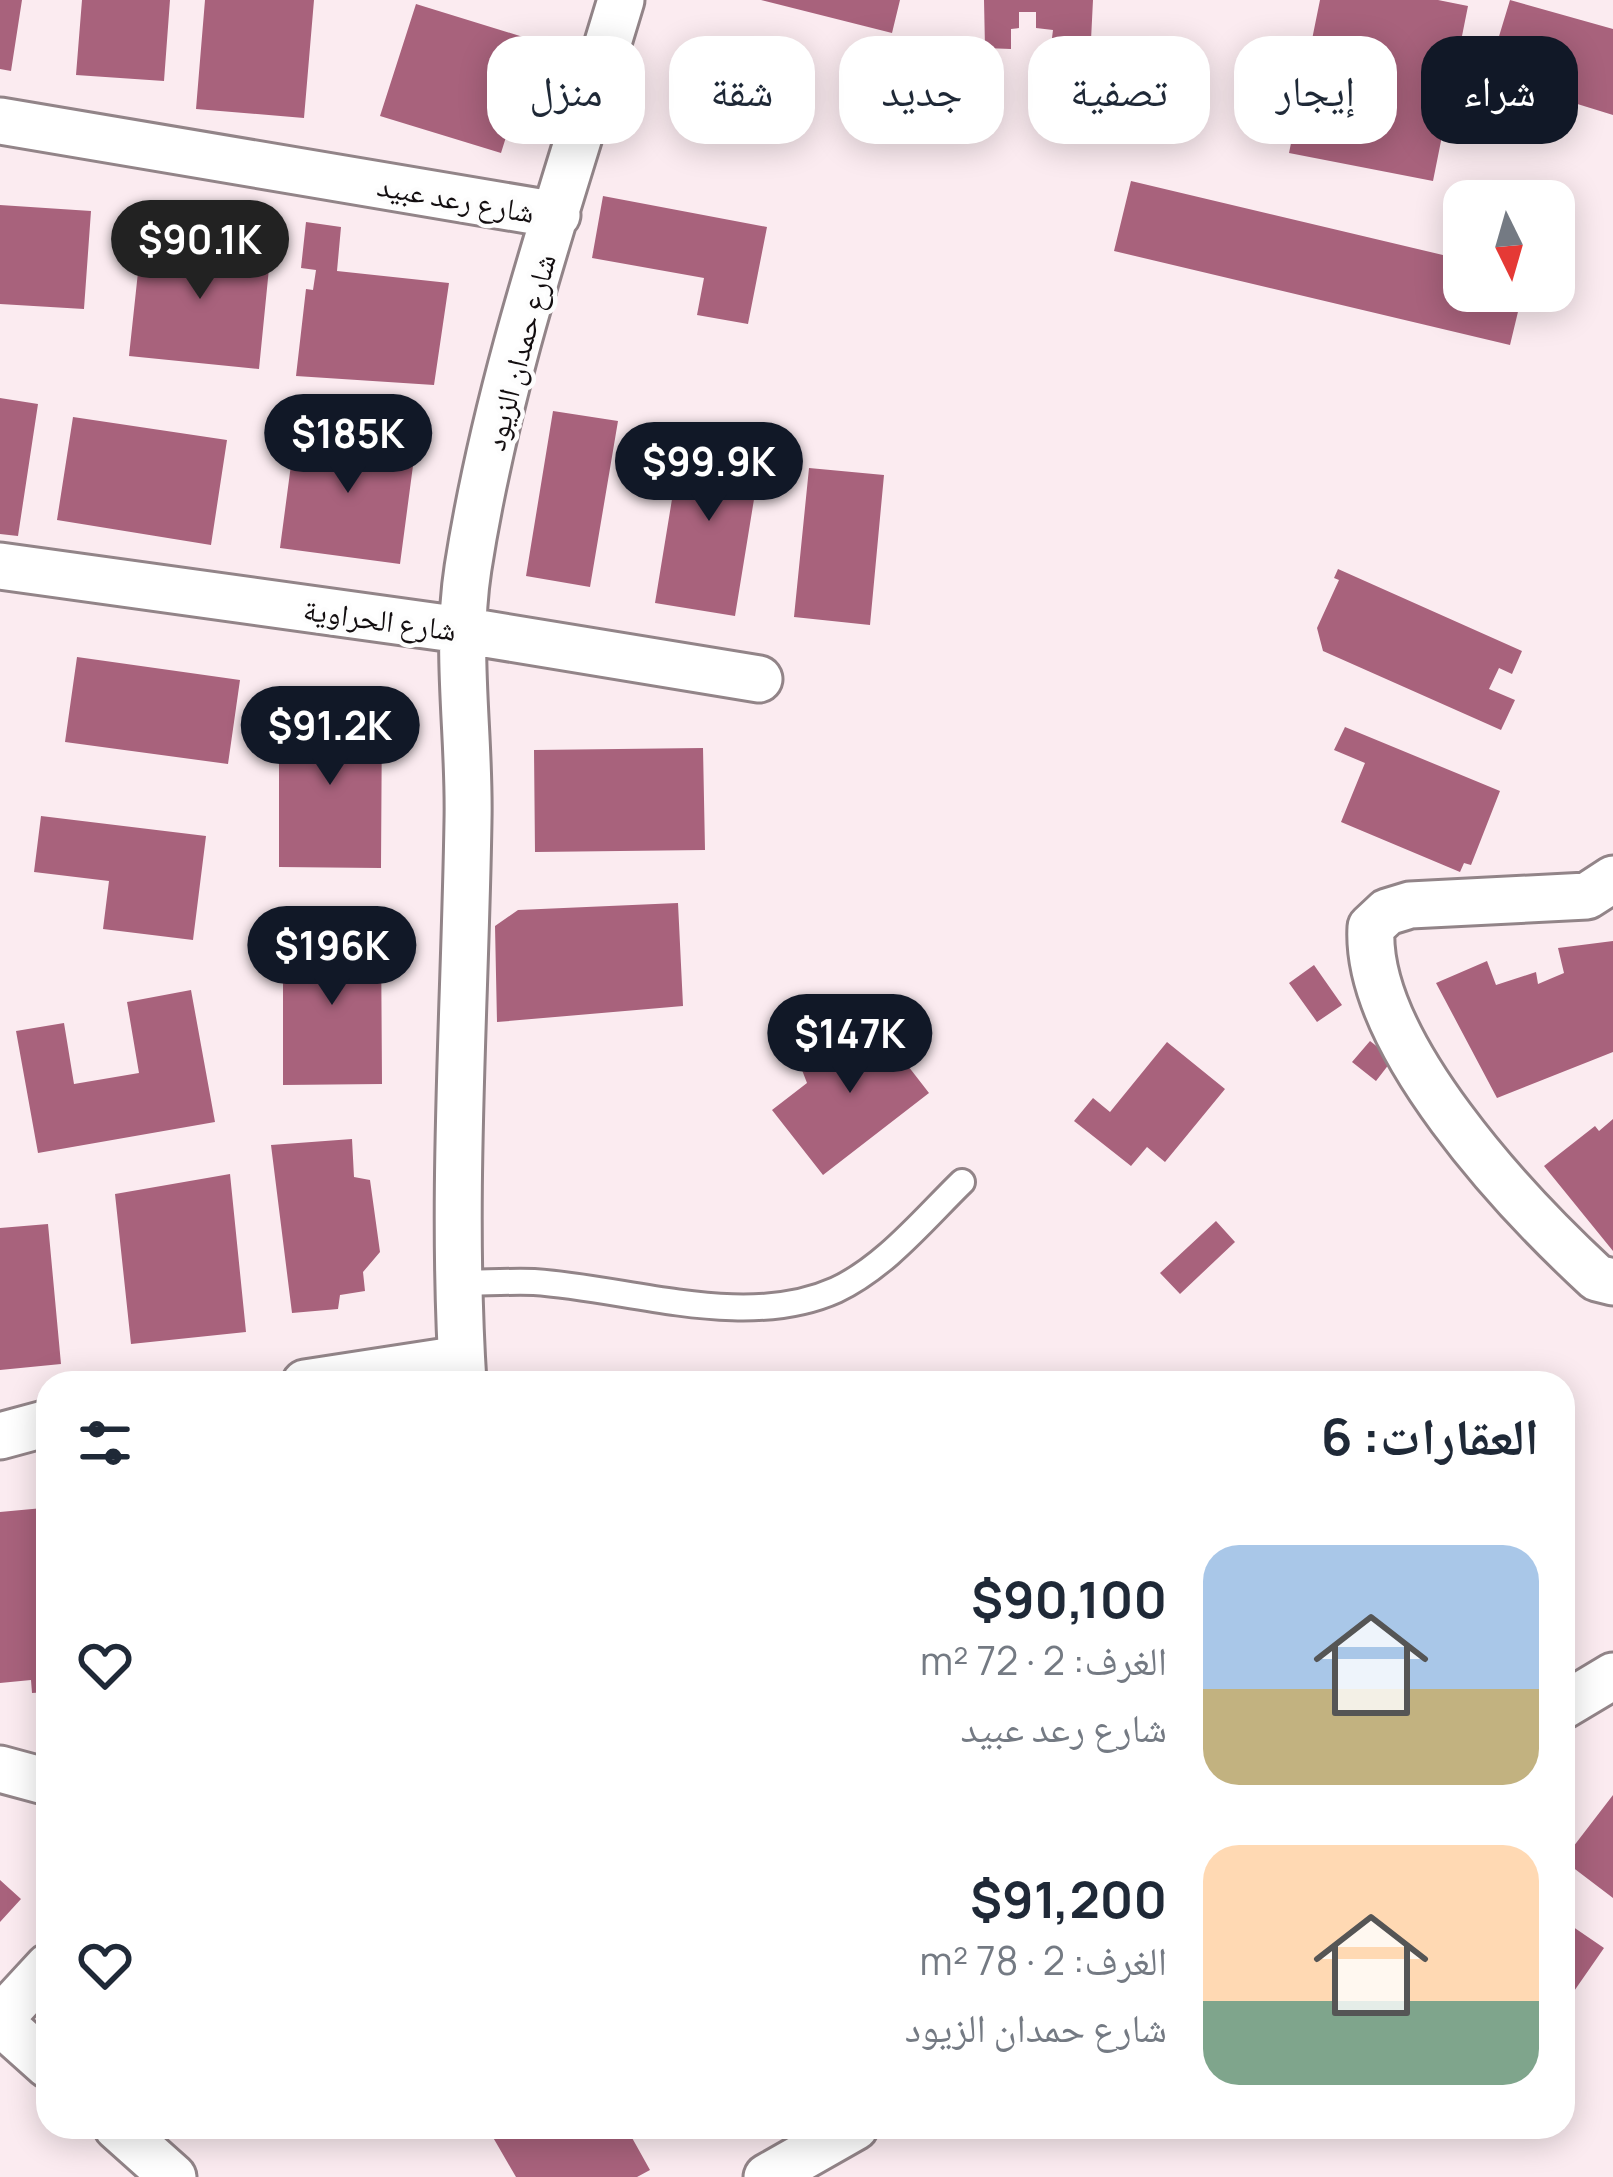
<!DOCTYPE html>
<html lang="ar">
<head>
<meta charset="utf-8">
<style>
	:root { --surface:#fff; --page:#f6f6f7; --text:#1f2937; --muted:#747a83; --accent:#111827 }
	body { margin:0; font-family:Manrope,"Noto Naskh Arabic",sans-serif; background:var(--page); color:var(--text); direction:rtl; height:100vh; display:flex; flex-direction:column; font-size:45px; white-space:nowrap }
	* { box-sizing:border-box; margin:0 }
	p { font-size:39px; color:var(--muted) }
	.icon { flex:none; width:66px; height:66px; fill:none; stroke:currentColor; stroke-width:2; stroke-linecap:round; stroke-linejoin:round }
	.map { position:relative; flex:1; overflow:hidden; direction:ltr }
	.details { position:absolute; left:36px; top:1371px; width:1539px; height:768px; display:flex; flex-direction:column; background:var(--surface); border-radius:36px; box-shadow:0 6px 30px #0003; direction:rtl }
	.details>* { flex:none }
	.hud { position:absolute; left:36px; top:36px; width:1542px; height:108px; direction:rtl; display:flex; gap:24px }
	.needle { width:78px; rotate:175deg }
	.tools { position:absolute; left:1443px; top:180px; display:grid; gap:24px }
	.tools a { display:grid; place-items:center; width:132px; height:132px; border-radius:24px; background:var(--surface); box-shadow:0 6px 30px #0003; font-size:60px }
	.price { position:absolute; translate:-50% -102px; padding:0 27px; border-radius:42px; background:var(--accent); color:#fff; font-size:39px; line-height:78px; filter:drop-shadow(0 3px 6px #0008) }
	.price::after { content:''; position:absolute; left:50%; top:72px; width:36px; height:27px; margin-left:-18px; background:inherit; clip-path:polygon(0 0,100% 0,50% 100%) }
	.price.on { background:#222; color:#fff }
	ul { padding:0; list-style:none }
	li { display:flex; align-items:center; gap:36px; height:300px; padding:0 36px }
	li span { display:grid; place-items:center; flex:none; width:336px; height:240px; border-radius:36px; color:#555 }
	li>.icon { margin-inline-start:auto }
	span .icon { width:144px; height:144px; fill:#fffc; stroke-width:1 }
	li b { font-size:51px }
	h2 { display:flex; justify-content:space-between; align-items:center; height:144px; padding:0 36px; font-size:51px }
	.pill { padding:0 42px; border-radius:36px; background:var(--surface); box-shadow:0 6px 30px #0003; font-size:42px; line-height:108px }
	.pill.on { background:var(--accent); color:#fff }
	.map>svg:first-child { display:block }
	.building { fill:#a8627c }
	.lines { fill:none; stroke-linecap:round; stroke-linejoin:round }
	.lane-casing { stroke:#928488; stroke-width:30 }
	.street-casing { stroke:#928488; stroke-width:51 }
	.lane { stroke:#fff; stroke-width:24 }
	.street { stroke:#fff; stroke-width:45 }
	.labels { text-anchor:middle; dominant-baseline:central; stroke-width:9; stroke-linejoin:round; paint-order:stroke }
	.street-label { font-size:30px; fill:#130e10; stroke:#fdfdfd }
</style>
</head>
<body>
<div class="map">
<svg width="1613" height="2177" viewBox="0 0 1613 2177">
	<rect width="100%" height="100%" fill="#fbebf0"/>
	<!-- building -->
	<path class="building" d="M0,0h22l-11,71 -11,-2z
		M82,0h88l-6,81 -88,-6z
		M205,0h109l-10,118 -108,-9z
		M761,0h139l-8,33z
		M984,0h109l-2,40 -39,-2 1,-8 -17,-2v-16h-17v16l-8,1v20l-26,-1z
		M1320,0h118l30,6 -35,175 -144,-28z
		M1510,0l103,29v86l-126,-39z
		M416,4l120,37 -35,112 -121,-37z
		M1131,181l333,79v31h59l-13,54 -396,-94z
		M603,196l164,31 -19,97 -51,-9 7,-37 -112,-20z
		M0,205l91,6 -7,98 -84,-5z
		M306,222l35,5 -4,44 112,12 -15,102 -138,-9 10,-87 7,1 3,-20 -15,-2z
		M142,235l129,13 -12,121 -130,-13z
		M0,398l38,6 -20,132 -18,-2z
		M553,411l65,10 -28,166 -64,-11z
		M73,417l154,23 -16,105 -154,-25z
		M296,427l120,16 -16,121 -120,-16z
		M683,432l80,12 -28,172 -80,-13z
		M809,468l75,7 -14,150 -76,-8z
		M1338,569l184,82 -10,23 -13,-6 -10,21 26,11 -14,30 -178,-79 -6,-23 22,-48 -5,-2z
		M77,657l163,23 -12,84 -163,-22z
		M279,709h103l-1,159 -102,-1z
		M1345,727l155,64 -29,74 -7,-2 -4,9 -119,-50 24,-59 -31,-13z
		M703,748l2,102 -170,2 -1,-102z
		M41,816l165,20 -13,104 -90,-11 6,-48 -75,-9z
		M678,903l5,103 -186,16 -2,-96 23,-16z
		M283,931h98l1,153 -99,1z
		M1613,941v111l-116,46 -61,-115 51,-22 9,24 40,-13 2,12 26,-11 -6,-25z
		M1314,965l28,40 -25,17 -28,-39z
		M191,990l24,132 -177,31 -22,-122 48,-8 10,61 65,-11 -12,-71z
		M870,1017l59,76 -106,82 -51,-65 35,-27 -5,-13z
		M1370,1041l23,18 -17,22 -24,-19z
		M1167,1042l58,47 -60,73 -18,-15 -16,19 -57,-45 19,-23 17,14z
		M1613,1119v132l-69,-85 51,-40 4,5z
		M352,1139l2,38 16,3 10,72 -17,20 2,19 -25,4 -2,14 -46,4 -21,-168z
		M230,1174l16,158 -115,12 -16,-150z
		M1216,1221l19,21 -55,52 -20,-21z
		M48,1224l13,140 -61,6v-142z
		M43,1508l5,184 -16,1 -1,-13 -31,3v-171z
		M1613,1795v103l-50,-38z
		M0,1880l21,19 -21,23z
		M1563,1920l41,28 -41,59z
		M487,2127h139l24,43 -13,7h-121z"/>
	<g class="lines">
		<defs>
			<path id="lane" d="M459,1283c25,0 50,-2 75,-1 95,6 211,49 302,8 49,-23 88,-71 126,-108"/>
			<path id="street" d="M0,121l557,94
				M0,566l461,64 298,49
				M1613,879l-26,17 -177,9 -23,7 -16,15c-7,116 146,277 226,351l16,4
				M305,1383l156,-24
				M463,1383c-12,-186 2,-375 5,-562 2,-84 -13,-169 0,-253 30,-193 97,-381 153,-568
				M0,1436l48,-13
				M1563,1706l50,-30
				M0,1769l48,13
				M0,2019l48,-52
				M0,2022l48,43
				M117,2127l56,50
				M767,2177l88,-50"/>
		</defs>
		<!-- lane casing -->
		<use href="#lane" class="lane-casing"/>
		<!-- street casing -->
		<use href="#street" class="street-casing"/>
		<!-- lane -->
		<use href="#lane" class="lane"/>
		<!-- street -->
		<use href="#street" class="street"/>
	</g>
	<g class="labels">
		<!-- street labels -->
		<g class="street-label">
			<text transform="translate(456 198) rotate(10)">شارع رعد عبيد</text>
			<text transform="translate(519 352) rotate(-75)">شارع حمدان الزيود</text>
			<text transform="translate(380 619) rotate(8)">شارع الحراوية</text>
		</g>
	</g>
</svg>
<div class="tools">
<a><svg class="needle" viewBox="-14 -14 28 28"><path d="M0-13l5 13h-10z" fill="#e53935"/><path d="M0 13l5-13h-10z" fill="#747a83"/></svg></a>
</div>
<b class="price on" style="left:200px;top:302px">$90.1K</b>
<b class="price" style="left:348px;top:496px">$185K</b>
<b class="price" style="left:709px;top:524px">$99.9K</b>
<b class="price" style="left:330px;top:788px">$91.2K</b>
<b class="price" style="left:332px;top:1008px">$196K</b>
<b class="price" style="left:850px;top:1096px">$147K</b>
<div class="hud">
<a class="pill on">شراء</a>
<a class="pill">إيجار</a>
<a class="pill">تصفية</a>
<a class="pill">جديد</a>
<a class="pill">شقة</a>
<a class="pill">منزل</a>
</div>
<section class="details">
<h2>العقارات: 6<svg class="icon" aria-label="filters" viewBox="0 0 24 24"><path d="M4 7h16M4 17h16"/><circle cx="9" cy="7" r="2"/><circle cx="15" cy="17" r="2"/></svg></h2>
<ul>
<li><span style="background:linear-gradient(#a9c7e8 60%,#c2b280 0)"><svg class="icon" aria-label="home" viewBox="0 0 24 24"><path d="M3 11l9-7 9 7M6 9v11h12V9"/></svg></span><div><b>$90,100</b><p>الغرف: 2 · 72 m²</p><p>شارع رعد عبيد</p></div><svg class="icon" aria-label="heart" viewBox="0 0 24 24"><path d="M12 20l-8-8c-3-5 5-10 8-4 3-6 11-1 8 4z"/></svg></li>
<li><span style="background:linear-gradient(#ffd9b3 65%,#7fa58c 0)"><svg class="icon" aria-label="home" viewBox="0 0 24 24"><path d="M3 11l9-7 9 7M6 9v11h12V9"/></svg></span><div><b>$91,200</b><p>الغرف: 2 · 78 m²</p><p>شارع حمدان الزيود</p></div><svg class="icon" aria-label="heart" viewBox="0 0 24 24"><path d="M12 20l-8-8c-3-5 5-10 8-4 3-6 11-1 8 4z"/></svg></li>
</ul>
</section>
</div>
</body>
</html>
